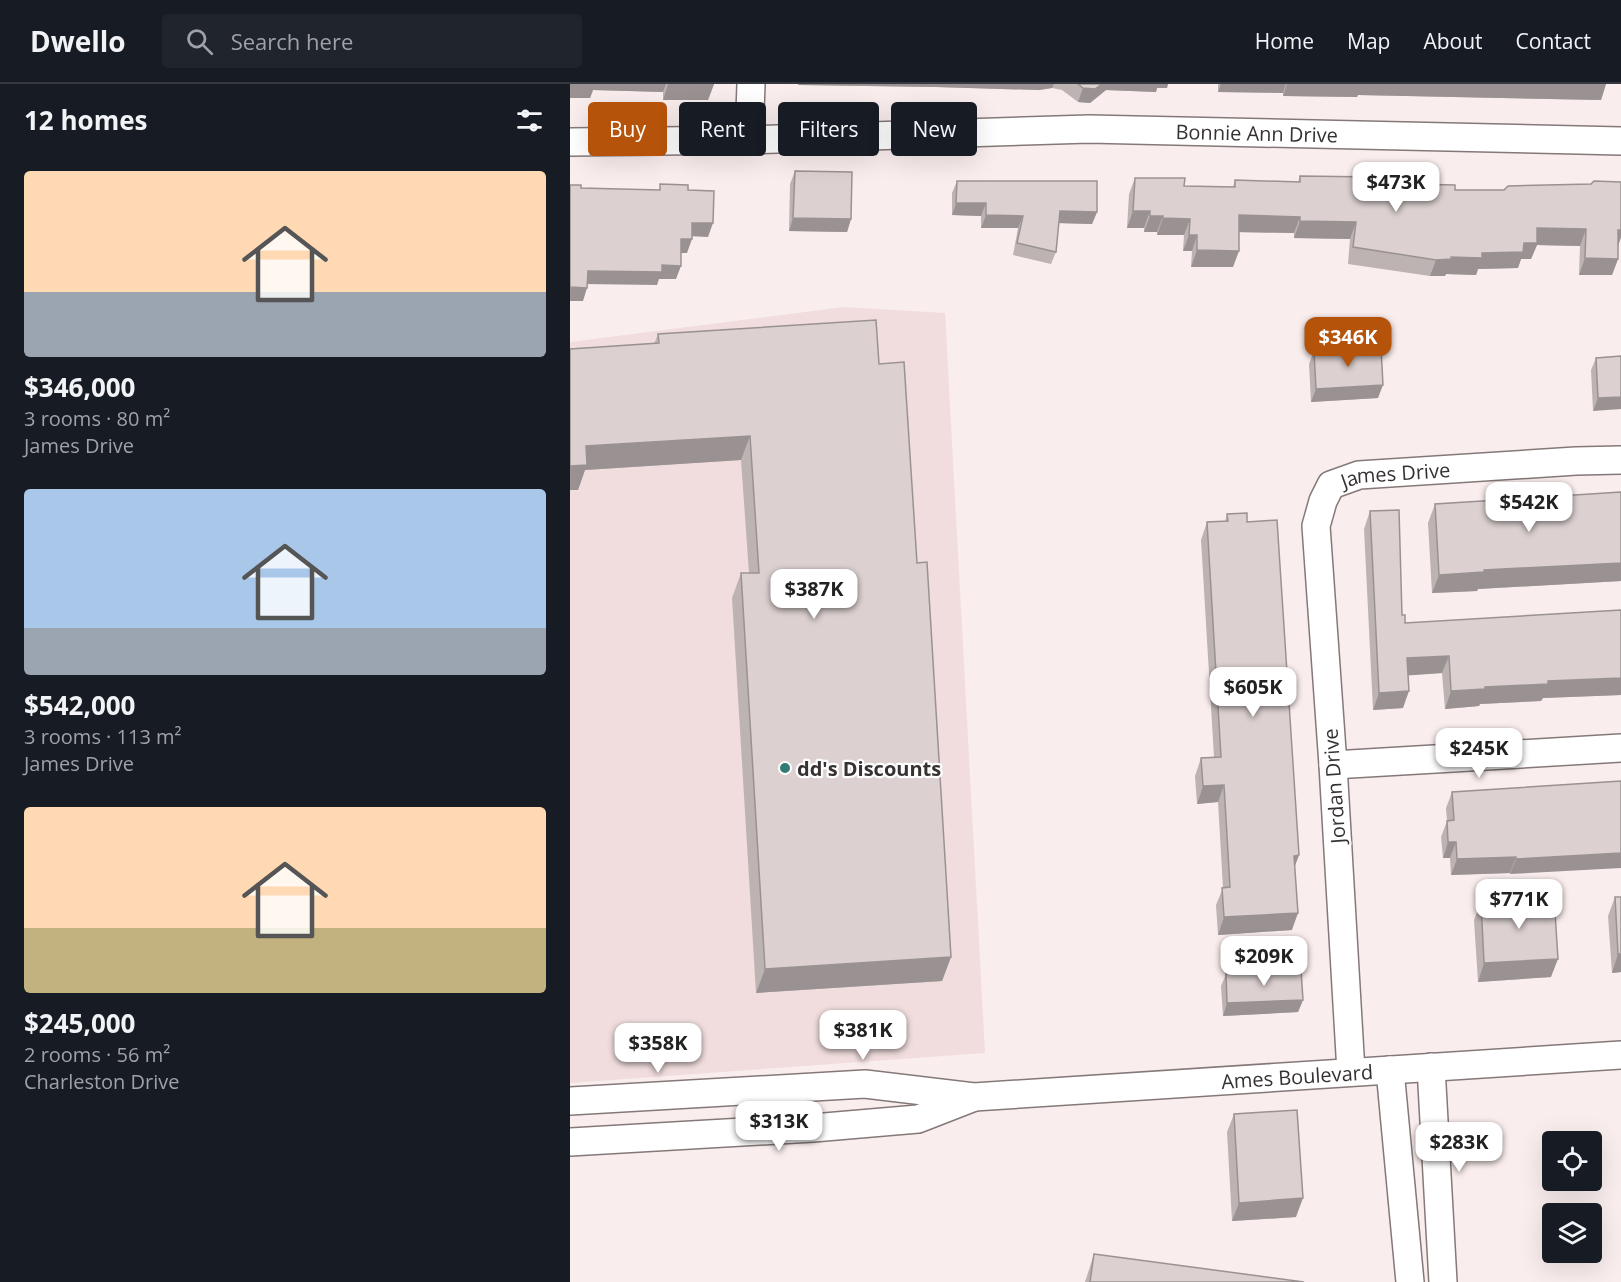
<!DOCTYPE html>
<html lang="en">
<head>
<meta charset="utf-8">
<style>
	:root { --surface:#171b24; --page:#20242c; --text:#f1f3f6; --muted:#9ea1a6; --line:#363941; --accent:#b45309 }
	body { margin:0; font-family:"Open Sans",sans-serif; background:var(--page); color:var(--text); height:100vh; display:flex; flex-direction:column; font-size:22px; white-space:nowrap }
	* { box-sizing:border-box; margin:0 }
	p { font-size:20px; color:var(--muted) }
	.icon { flex:none; width:33px; height:33px; fill:none; stroke:currentColor; stroke-width:2; stroke-linecap:round; stroke-linejoin:round }
	.map { position:relative; flex:1; overflow:hidden }
	.drawer { display:flex; flex-direction:column; background:var(--surface); width:570px }
	.drawer>* { flex:none }
	.hud { position:absolute; left:18px; top:18px; width:570px; height:54px; display:flex; gap:12px }
	.tools { position:absolute; left:972px; top:1047px; display:grid; gap:12px }
	.tools a { display:grid; place-items:center; width:60px; height:60px; border-radius:6px; background:var(--surface); box-shadow:0 6px 24px #0002; font-size:30px }
	.price { position:absolute; translate:-50% -51px; padding:0 14px; border-radius:12px; background:#fff; color:#222; font-size:20px; line-height:39px; filter:drop-shadow(0 2px 3px #0008) }
	.price::after { content:''; position:absolute; left:50%; top:36px; width:18px; height:14px; margin-left:-9px; background:inherit; clip-path:polygon(0 0,100% 0,50% 100%) }
	.price.current { background:var(--accent); color:#fff }
	ul { padding:0; list-style:none }
	li { display:grid; align-content:center; gap:12px; height:318px; padding:0 24px }
	li span { display:grid; place-items:center; height:186px; border-radius:6px; color:#555 }
	li>.icon { margin-inline-start:auto }
	span .icon { width:108px; height:108px; fill:#fffc; stroke-width:1 }
	li b { font-size:26px }
	h2 { display:flex; justify-content:space-between; align-items:center; height:72px; padding:0 24px; font-size:26px }
	.pill { padding:0 21px; border-radius:6px; background:var(--surface); box-shadow:0 6px 24px #0002; font-size:21px; line-height:54px }
	.pill.current { background:var(--accent); color:#fff }
	header { display:flex; align-items:center; gap:36px; box-sizing:border-box; height:84px; padding:0 30px; background:var(--surface); border-bottom:2px solid var(--line) }
	header strong { font-size:28px }
	nav { display:flex; gap:33px; margin-inline-start:auto; font-size:21px }
	.search { width:420px; height:54px; background:var(--page); display:flex; align-items:center; gap:15px; box-sizing:border-box; padding:0 21px; border-radius:6px; color:var(--muted); font-size:22px }
	main { display:flex; flex:1; min-height:0 }
	.map>svg:first-child { display:block }
	.built { fill:#f1dddd }
	.lines { fill:none; stroke-linecap:round; stroke-linejoin:round }
	.minor-casing { stroke:#847978; stroke-width:30 }
	.minor { stroke:#fff; stroke-width:27 }
	.wall { fill:#bdb3b3 }
	.shaded-wall { fill:#9a9292 }
	.building { fill:#dcd0d0; stroke:#9a9292; stroke-width:1.5 }
	.poi-dot { fill:#337a74; stroke:#fefefe; stroke-width:2 }
	.labels { text-anchor:middle; dominant-baseline:central; stroke-width:4.5; stroke-linejoin:round; paint-order:stroke }
	.street-label { font-size:20px; fill:#373232; stroke:#fefefe }
	.poi-label { font-size:20px; font-weight:bold; fill:#373232; stroke:#fefefe; text-anchor:start }
</style>
</head>
<body>
<header>
<strong>Dwello</strong>
<div class="search"><svg class="icon" aria-label="search" viewBox="0 0 24 24"><circle cx="10" cy="10" r="6"/><path d="M15 15l6 6"/></svg>Search here</div>
<nav><a>Home</a><a>Map</a><a>About</a><a>Contact</a></nav>
</header>
<main>
<section class="drawer">
<h2>12 homes<svg class="icon" aria-label="filters" viewBox="0 0 24 24"><path d="M4 7h16M4 17h16"/><circle cx="9" cy="7" r="2"/><circle cx="15" cy="17" r="2"/></svg></h2>
<ul>
<li><span style="background:linear-gradient(#ffd9b3 65%,#9aa5b1 0)"><svg class="icon" aria-label="home" viewBox="0 0 24 24"><path d="M3 11l9-7 9 7M6 9v11h12V9"/></svg></span><div><b>$346,000</b><p>3 rooms · 80 m²</p><p>James Drive</p></div></li>
<li><span style="background:linear-gradient(#a9c7e8 75%,#9aa5b1 0)"><svg class="icon" aria-label="home" viewBox="0 0 24 24"><path d="M3 11l9-7 9 7M6 9v11h12V9"/></svg></span><div><b>$542,000</b><p>3 rooms · 113 m²</p><p>James Drive</p></div></li>
<li><span style="background:linear-gradient(#ffd9b3 65%,#c2b280 0)"><svg class="icon" aria-label="home" viewBox="0 0 24 24"><path d="M3 11l9-7 9 7M6 9v11h12V9"/></svg></span><div><b>$245,000</b><p>2 rooms · 56 m²</p><p>Charleston Drive</p></div></li>
</ul>
</section>
<div class="map">
<svg width="1051" height="1198" viewBox="0 0 1051 1198">
	<rect width="100%" height="100%" fill="#faeded"/>
	<!-- built -->
	<path class="built" d="M274,223l101,6 40,740 -415,30v-741z"/>
	<g class="lines">
		<defs>
			<g id="minor">
				<path d="M179,56l2,-56"/>
				<path id="s1" d="M0,58l179,-2 340,-11 532,12"/>
				<path d="M763,681l288,-17"/>
				<path d="M861,983l12,215"/>
				<path d="M820,986l20,212"/>
				<path id="s2" d="M781,988l-18,-307 -17,-239 7,-25 8,-16 28,-10 217,-14 45,-1"/>
				<path id="s3" d="M0,1017l295,-17 109,13 647,-42"/>
				<path d="M0,1058l243,-14 105,-9 54,-21"/>
			</g>
		</defs>
		<!-- minor casing -->
		<use href="#minor" class="minor-casing"/>
		<!-- minor -->
		<use href="#minor" class="minor"/>
	</g>
	<!-- wall -->
	<path class="wall" d="M0,0h144l-6,16h-45v-8l-70,-2 -3,8z
		M228,0h370l-1,4h-10l-1,4 -50,-2 -16,13 -12,-1 -16,-12 -10,-2 -13,2 -103,-3 -138,-2z
		M648,0h388l-5,16 -243,-5 -1,2 -74,-1v-3l-65,-1z
		M225,87l56,48 -4,13 -58,-1 1,-47z
		M730,92l155,14h49l117,-8v55l-3,9v13l-6,16h-33l1,-29 -43,-1 -6,14h-10l-3,9 -40,1 -2,6 -30,-1 -1,2h-15l-82,-12 2,-25 -56,-1v-5l-55,-1 -6,35h-42l1,-16h-9l1,-16h-27v-3h-13v-4h-17l2,-34 6,-16 49,8 49,1 2,-7 63,2z
		M387,97l140,31 -5,12 -33,-1 -3,29 -5,12 -38,-9 5,-27h-37v-12l-29,-1v-22z
		M88,250l221,30 38,199 34,394 -9,24 -186,12 -24,-395 9,-25h8l-8,-113 -156,10 -7,20h-8l84,-146z
		M744,267l64,47 -67,4 -2,-38z
		M1051,272l-28,55 -2,-41 5,-12z
		M1051,408v89l-143,8 -1,2 -45,2 -4,-70 7,-19z
		M800,427l35,112 216,-13v85l-78,3 -2,3 -61,3 -1,2 -34,3 -3,-36 -34,2 -5,33 -30,2 -9,-181z
		M657,430l20,8 52,333 -4,11 -3,64 -74,5 -2,-30 7,-17 -5,-86 -21,2 -2,-28 6,-18 13,-1 -13,-217 6,-18 18,-1z
		M1051,697l-111,93v-1l-59,2 -1,-17h-7l-2,-21 6,-16 -1,-13 6,-16z
		M1045,813l6,75 -9,1 -4,-57z
		M911,818l70,75 -73,5 -4,-62z
		M656,890l77,26 -5,12 -75,4 -2,-30z
		M664,1030l62,103 -64,4 -5,-89z
		M524,1170l210,28h-219z"/>
	<!-- shaded-wall -->
	<path class="shaded-wall" d="M0,0h96l-3,8 -70,-2 -3,8h-20z
		M98,0h46l-6,16h-45z
		M229,0h255l-2,4 -13,2 -103,-3 -138,-2z
		M532,0h66l-1,4h-10l-1,4 -50,-2 -16,13 -12,-1 5,-14z
		M651,0h65l-3,9 -65,-1z
		M717,0h319l-5,16 -243,-5 -1,2 -74,-1z
		M386,119h30l-5,13 -29,-1z
		M490,127l37,1 -5,12 -37,-1z
		M563,127h17l-6,17h-17z
		M416,131l37,1 -5,12h-37z
		M669,131l61,2 -6,16 -61,-1z
		M580,132h13l-6,16h-13z
		M223,134l58,1 -4,13 -58,-1z
		M593,134l27,1 -6,16h-27z
		M730,137l56,1 -6,17 -56,-1z
		M122,139h21l-5,14 -21,-1z
		M967,144l49,1 -6,17 -43,-1 -6,14h-10l-3,9 -40,1 -2,6 -30,-1 -1,2h-15l6,-16 46,-7 42,-10z
		M1048,146h3v7l-3,9z
		M619,151h8l-5,16h-9z
		M111,155h11l-5,14h-10z
		M627,166l42,1 -6,16h-42z
		M1015,174l33,1 -6,16h-33z
		M92,181l19,1 -5,13h-17l-2,6 -74,-1 5,-13z
		M0,203l17,1 -4,13h-13z
		M813,301l-5,13 -67,4 5,-13z
		M1051,313v12l-28,2 5,-13z
		M180,352l-9,24 -156,10 -7,20h-8v-24l16,-20z
		M1051,479v18l-143,8 -1,2 -45,2 7,-18 45,-5z
		M879,572l-7,17 -41,3 6,-18z
		M1051,594v17l-78,3 -2,3 -61,3 -1,2 -34,3 6,-18 34,-4 63,-6z
		M839,607l-6,17 -30,2 6,-17z
		M654,701l-6,17 -21,2 6,-18z
		M878,758h8l-6,16h-7z
		M1051,769v15l-111,6 6,-15z
		M729,771l-7,18 2,-17z
		M946,773l-6,16 -59,2 6,-16z
		M728,829l-6,17 -74,5 6,-18z
		M1048,870h3v18l-9,1z
		M381,873l-9,24 -186,12 9,-24z
		M988,875l-7,18 -73,5 6,-19z
		M733,916l-5,12 -75,4 4,-13z
		M733,1114l-7,19 -64,4 7,-18z"/>
	<!-- building -->
	<path class="building" d="M508,0h24l-7,5 -12,-1z
		M225,87l57,1 -1,47 -58,-1z
		M730,92l74,1 -1,6 82,2v5h49l4,-4 83,-2 3,-3 27,1v48h-3v29l-33,-1 1,-29 -49,-1v15h-13l-1,9 -41,1v5l-31,-1v2l-15,1 -83,-13 3,-25 -56,-1v-4l-61,-2v36l-42,-1v-15h-8l1,-16 -27,-1v-2h-13v-5h-17l2,-33h50l-1,8 51,1v-7l65,2z
		M387,97h140v31l-37,-1 -4,41 -39,-9 6,-27 -37,-1v-12h-30z
		M90,100l28,1v5l26,1 -1,32h-21v16h-11v27l-19,-1v7l-74,-1 -1,17 -17,-1v-102h11v3l79,2z
		M306,236l3,44 25,-2 13,201 10,-1 24,395 -186,12 -24,-396h18l-9,-137 -164,10 1,19 -17,1v-117l89,-6 -1,-9z
		M811,263l2,38 -67,4 -2,-38z
		M1051,272v41l-23,1 -2,-40z
		M1051,408v71l-137,7v2l-45,3 -4,-71z
		M829,426l3,105h3v8l216,-13v68l-73,3v3l-63,3v2l-34,2 -2,-35 -42,2 2,33 -30,2 -9,-182z
		M677,429v9l30,-2 22,335 -5,1 4,57 -74,4 -2,-29 8,-1 -6,-102 -21,1 -2,-28 20,-1 -14,-235 21,-1 -1,-7z
		M1051,697v72l-105,6v-2l-59,2 -1,-17h-8l-1,-21 7,-1 -2,-28z
		M984,813l4,62 -74,4 -3,-61z
		M1045,813h6v57h-3z
		M731,886l2,30 -76,3 -1,-29z
		M727,1026l6,88 -64,5 -5,-89z
		M524,1170l210,28h-214z"/>
	<!-- markers -->
	<circle class="poi-dot" cx="215" cy="684" r="6"/>
	<g class="labels">
		<!-- street labels -->
		<g class="street-label">
			<text stroke="none"><textPath href="#s1" startOffset="687">Bonnie Ann Drive</textPath></text>
			<text stroke="none"><textPath href="#s2" startOffset="657">James Drive</textPath></text>
			<text transform="translate(764 702) rotate(-94)">Jordan Drive</text>
			<text stroke="none"><textPath href="#s3" startOffset="729">Ames Boulevard</textPath></text>
		</g>
		<!-- poi labels -->
		<g class="poi-label">
			<text x="227" y="684">dd's Discounts</text>
		</g>
	</g>
</svg>
<div class="tools">
<a><svg class="icon" aria-label="locate" viewBox="0 0 24 24"><circle cx="12" cy="12" r="6"/><path d="M12 2v4M12 18v4M2 12h4M18 12h4"/></svg></a>
<a><svg class="icon" aria-label="layers" viewBox="0 0 24 24"><path d="M12 4l9 5-9 5-9-5zM3 14l9 5 9-5"/></svg></a>
</div>
<b class="price" style="left:826px;top:129px">$473K</b>
<b class="price current" style="left:778px;top:284px">$346K</b>
<b class="price" style="left:959px;top:449px">$542K</b>
<b class="price" style="left:244px;top:536px">$387K</b>
<b class="price" style="left:683px;top:634px">$605K</b>
<b class="price" style="left:909px;top:695px">$245K</b>
<b class="price" style="left:949px;top:846px">$771K</b>
<b class="price" style="left:694px;top:903px">$209K</b>
<b class="price" style="left:293px;top:977px">$381K</b>
<b class="price" style="left:88px;top:990px">$358K</b>
<b class="price" style="left:209px;top:1068px">$313K</b>
<b class="price" style="left:889px;top:1089px">$283K</b>
<div class="hud">
<a class="pill current">Buy</a>
<a class="pill">Rent</a>
<a class="pill">Filters</a>
<a class="pill">New</a>
</div>
</div>
</main>
</body>
</html>
